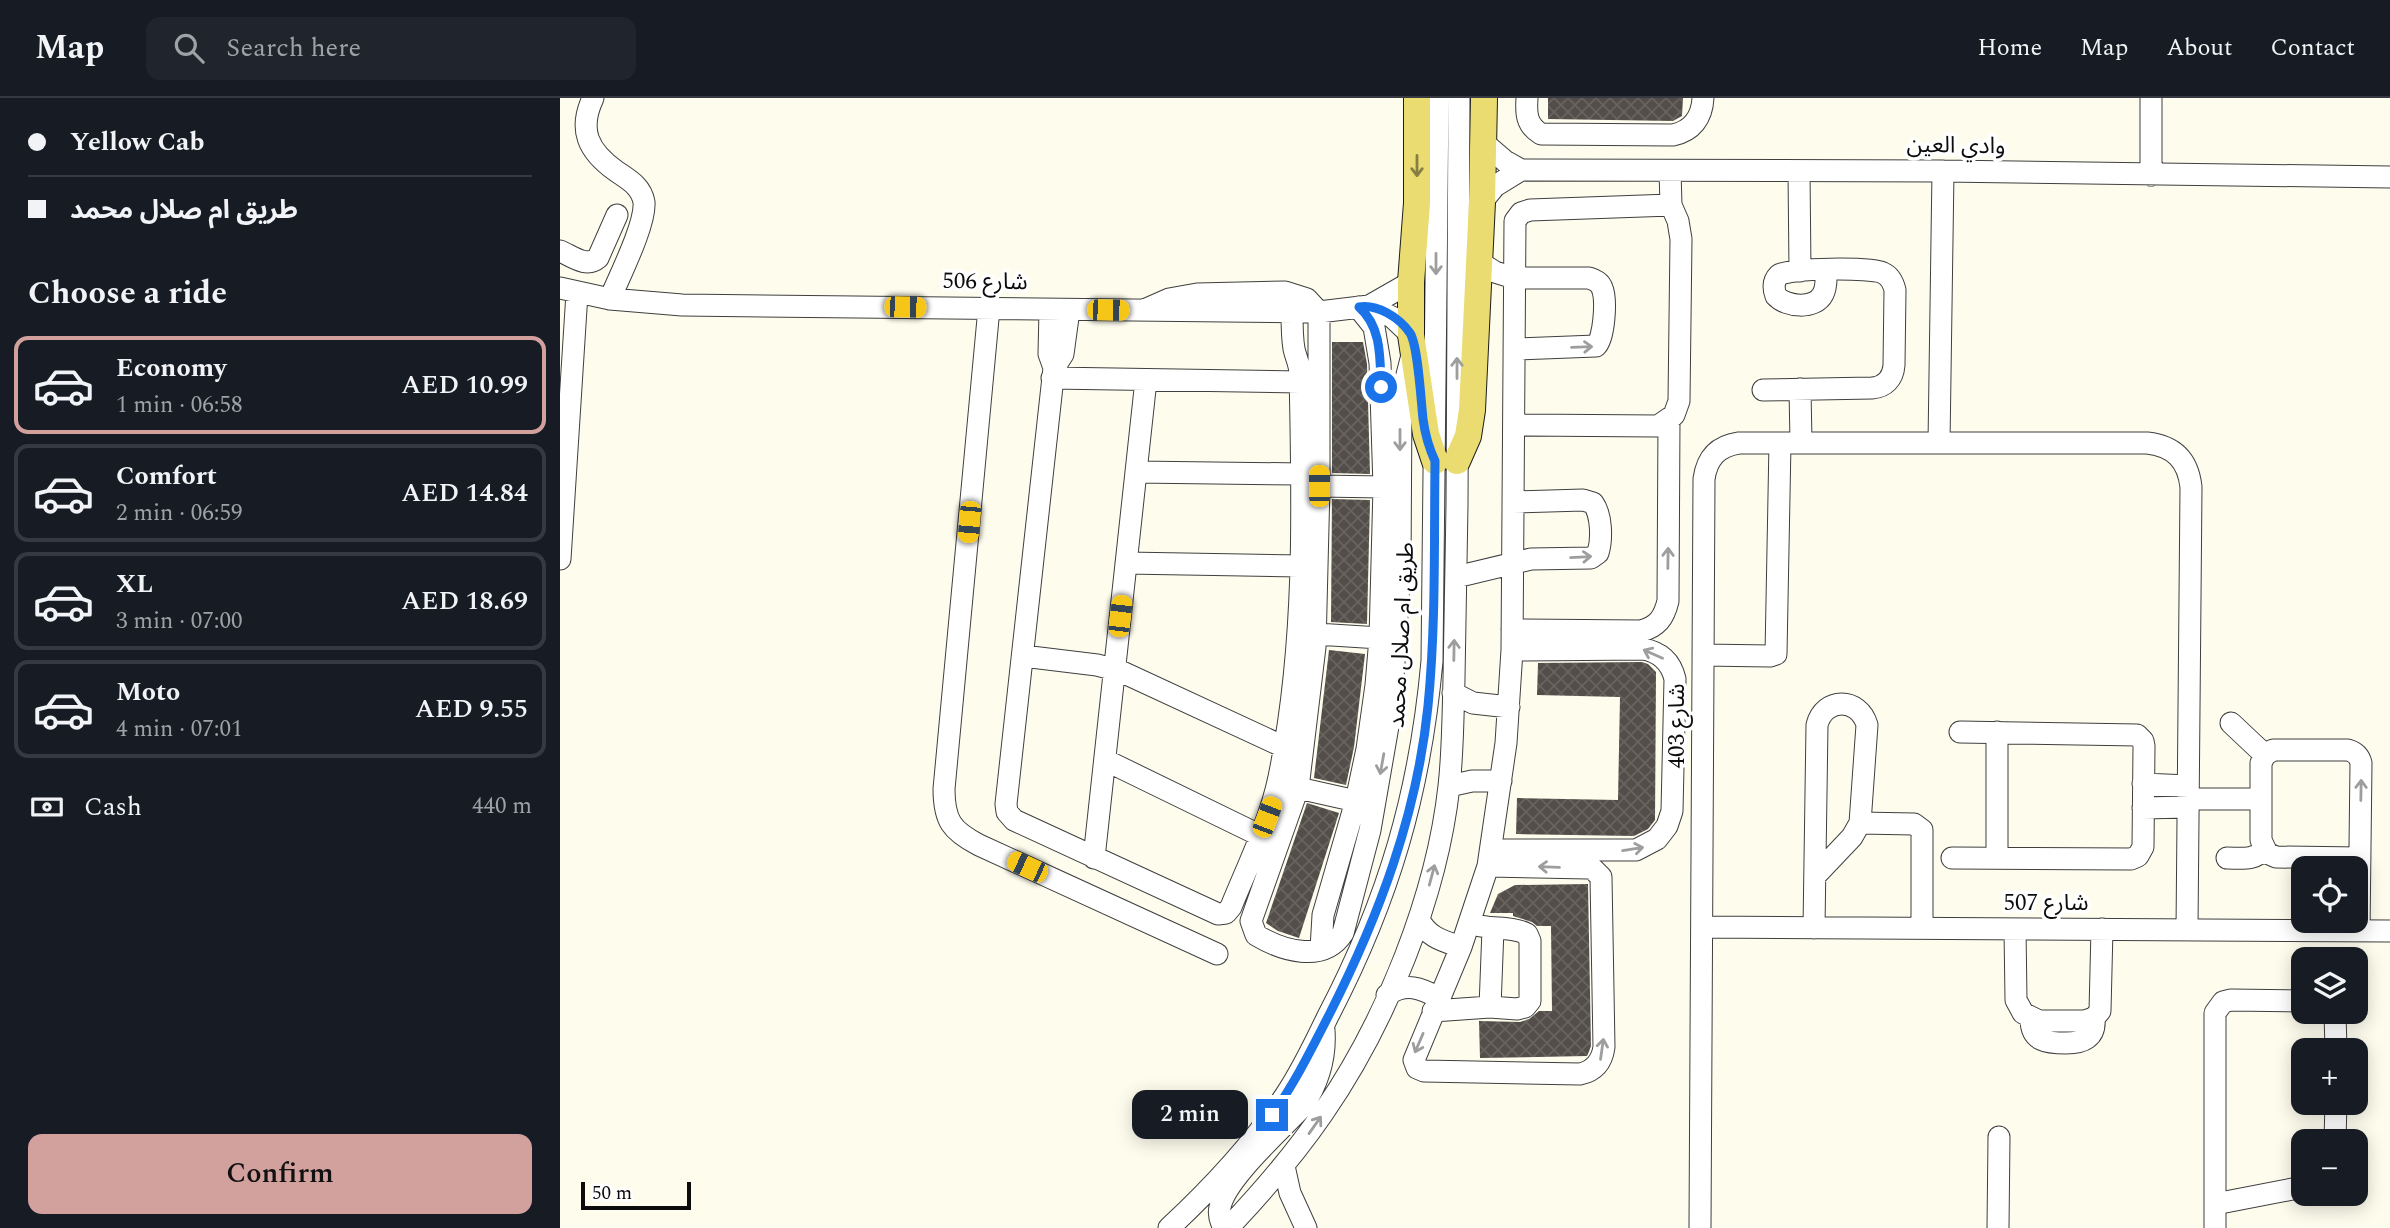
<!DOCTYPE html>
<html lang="en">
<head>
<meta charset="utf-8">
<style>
	:root { --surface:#171b24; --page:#20242c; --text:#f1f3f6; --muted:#9ea1a6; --line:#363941; --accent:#d2a19e }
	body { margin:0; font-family:Spectral,"Noto Sans Arabic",serif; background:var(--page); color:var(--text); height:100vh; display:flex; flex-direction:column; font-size:26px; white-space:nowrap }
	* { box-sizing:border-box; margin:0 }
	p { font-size:23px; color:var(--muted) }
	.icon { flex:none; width:38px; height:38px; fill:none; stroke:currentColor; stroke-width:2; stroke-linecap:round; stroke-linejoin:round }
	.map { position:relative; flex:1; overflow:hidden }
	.sheet { display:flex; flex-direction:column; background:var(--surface); width:560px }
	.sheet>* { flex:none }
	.banner { display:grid; align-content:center; height:154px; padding:0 28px; background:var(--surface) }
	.buttons { position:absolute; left:1731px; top:758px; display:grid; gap:14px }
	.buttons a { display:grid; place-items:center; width:77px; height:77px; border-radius:14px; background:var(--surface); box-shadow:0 4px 18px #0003; font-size:35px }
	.scale { position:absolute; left:21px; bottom:18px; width:110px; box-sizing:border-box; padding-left:7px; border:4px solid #0c0c0c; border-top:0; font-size:19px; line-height:24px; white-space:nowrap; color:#0c0c0c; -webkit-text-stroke:5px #fff; paint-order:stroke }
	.end { position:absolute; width:32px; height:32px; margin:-16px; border:9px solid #1a73e8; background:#fff; box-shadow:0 0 0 4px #fff }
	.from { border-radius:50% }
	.bubble { position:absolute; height:49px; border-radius:14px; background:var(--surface); box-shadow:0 4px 18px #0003; font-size:23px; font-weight:600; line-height:49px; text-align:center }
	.car { position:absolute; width:21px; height:42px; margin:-21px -10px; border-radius:9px; box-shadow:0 0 5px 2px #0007; background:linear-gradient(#f5c518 24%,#345 0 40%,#f5c518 0 76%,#345 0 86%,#f5c518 0) }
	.banner b { display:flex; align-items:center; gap:24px; height:66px; font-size:26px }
	.banner b+b { border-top:2px solid var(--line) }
	.banner i { width:18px; height:18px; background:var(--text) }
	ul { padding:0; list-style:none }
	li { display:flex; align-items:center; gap:21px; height:98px; margin:0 14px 10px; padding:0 14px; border:4px solid var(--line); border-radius:14px }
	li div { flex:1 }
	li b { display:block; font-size:26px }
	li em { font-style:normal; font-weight:600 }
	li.active { border-color:var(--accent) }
	li>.icon { width:63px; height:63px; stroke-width:1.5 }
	h2 { padding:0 28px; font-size:32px; line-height:84px }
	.pay { display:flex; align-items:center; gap:18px; height:77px; padding:0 28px; font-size:26px }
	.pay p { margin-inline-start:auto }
	.action { display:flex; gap:14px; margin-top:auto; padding:14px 28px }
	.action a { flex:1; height:80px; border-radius:14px; background:var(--accent); color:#111; font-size:28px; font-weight:600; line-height:80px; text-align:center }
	header { display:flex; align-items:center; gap:42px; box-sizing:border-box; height:98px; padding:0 35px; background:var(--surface); border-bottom:2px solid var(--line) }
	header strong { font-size:33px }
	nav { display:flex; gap:38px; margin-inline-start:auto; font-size:24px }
	.search { width:490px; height:63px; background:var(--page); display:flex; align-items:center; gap:18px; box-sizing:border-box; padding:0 24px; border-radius:14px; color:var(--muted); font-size:26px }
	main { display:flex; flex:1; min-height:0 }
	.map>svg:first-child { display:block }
	.building { fill:url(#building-cross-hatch) }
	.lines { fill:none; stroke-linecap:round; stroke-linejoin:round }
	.minor-casing { stroke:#3f3f3f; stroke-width:23 }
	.major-casing { stroke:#1d1d1d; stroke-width:28 }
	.minor { stroke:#fff; stroke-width:21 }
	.major { stroke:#eadc70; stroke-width:26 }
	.oneway { stroke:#867e43 }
	.oneway2 { stroke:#9e9e9e }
	.route { stroke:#1a73e8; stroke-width:9 }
	.labels { text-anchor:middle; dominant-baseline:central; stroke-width:7; stroke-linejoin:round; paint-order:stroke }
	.street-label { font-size:23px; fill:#0c0c0c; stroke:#fff }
</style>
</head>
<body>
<header>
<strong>Map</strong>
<div class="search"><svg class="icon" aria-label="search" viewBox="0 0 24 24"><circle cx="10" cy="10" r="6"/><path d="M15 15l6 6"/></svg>Search here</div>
<nav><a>Home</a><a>Map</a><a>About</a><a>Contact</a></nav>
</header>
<main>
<section class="sheet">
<div class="banner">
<b><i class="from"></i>Yellow Cab</b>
<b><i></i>طريق ام صلال محمد</b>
</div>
<h2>Choose a ride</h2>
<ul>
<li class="active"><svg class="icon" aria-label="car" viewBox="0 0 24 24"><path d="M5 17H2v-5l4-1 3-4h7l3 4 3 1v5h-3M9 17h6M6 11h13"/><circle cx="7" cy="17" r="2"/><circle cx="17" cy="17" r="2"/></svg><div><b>Economy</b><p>1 min · 06:58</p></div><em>AED 10.99</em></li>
<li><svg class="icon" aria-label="car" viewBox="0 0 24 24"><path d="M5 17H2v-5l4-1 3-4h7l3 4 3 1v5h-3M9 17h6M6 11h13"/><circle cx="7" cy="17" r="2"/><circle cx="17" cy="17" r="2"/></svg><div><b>Comfort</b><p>2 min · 06:59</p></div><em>AED 14.84</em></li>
<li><svg class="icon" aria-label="car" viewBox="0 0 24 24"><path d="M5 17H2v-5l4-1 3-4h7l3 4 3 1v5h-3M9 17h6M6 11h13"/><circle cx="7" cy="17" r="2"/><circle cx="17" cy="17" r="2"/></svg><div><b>XL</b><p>3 min · 07:00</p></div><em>AED 18.69</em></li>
<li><svg class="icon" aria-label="car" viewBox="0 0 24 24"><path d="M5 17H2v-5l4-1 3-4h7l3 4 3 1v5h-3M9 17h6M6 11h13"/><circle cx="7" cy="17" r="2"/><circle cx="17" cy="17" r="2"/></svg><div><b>Moto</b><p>4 min · 07:01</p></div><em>AED 9.55</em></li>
</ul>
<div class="pay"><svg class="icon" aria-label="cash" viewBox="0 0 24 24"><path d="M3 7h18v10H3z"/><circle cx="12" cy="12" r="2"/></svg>Cash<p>440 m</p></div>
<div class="action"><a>Confirm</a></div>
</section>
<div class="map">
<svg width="1830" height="1130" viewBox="0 0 1830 1130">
	<defs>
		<pattern id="building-cross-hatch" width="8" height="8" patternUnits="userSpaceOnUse" patternTransform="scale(1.75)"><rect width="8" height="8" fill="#534e49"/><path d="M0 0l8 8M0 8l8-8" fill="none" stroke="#67635f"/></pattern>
	</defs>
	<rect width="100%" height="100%" fill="#fdfced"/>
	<path class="building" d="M988,0H1123L1122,18L1113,23L988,21Z
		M772,244H803L807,266L810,376L772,375Z
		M772,401L810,402L807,526L771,524Z
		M769,552L805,556L794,649L786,687L754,680Z
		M1082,564L1088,566L1096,574L1095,722L1088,731L1074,738L956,736L957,700L1058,702L1060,599L977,597L978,565Z
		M747,705L779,715L739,840L718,833L706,825Z
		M1028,786L1031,948L1028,956L1027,958L920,960L919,923L960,924L969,921L979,913H992L991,828H977L972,824L953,818V815H930L938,796L955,787Z"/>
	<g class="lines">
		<g class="minor-casing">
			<path id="minor" d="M33,0C18,32 28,53 56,73C69,82 81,88 84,104C86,126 59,179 50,201
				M967,0C966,15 966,27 981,36L1113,37C1132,33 1142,20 1143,0
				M924,45L945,63L961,72
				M1239,73L1240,173
				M1591,77V0
				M922,104L935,88L961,72L1383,73L1830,79
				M0,153C12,158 26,170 38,160L57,117
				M919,164L935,174L954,180H1029C1035,182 1040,184 1042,190C1047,202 1044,241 1036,248L954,251
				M0,190L50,201L122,207L759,214L809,208L851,184
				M809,208L832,219L851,237
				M429,210L384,691C384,723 392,733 419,747L657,856
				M490,212L489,256L494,270L446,706L447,714L454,722L658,816L666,815L671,809C688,767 710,723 719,679C746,548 743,410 740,276C740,267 736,260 734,251C732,239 732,226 732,214
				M584,212L609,201L637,196L725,194L747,201L759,214V388L755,549L738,690L691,823L696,837C721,852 763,866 783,835L810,732L831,611L840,471L841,300L853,253
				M494,270L503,256L509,212
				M492,280L740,284
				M1240,291L1241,345
				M1203,292L1312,290C1325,289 1333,281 1334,267L1335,192C1333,184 1330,178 1323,175C1312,169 1227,170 1219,177C1213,183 1213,190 1216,198C1226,209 1255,212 1263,196C1267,189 1266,180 1266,173
				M954,327L1098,328L1114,317L1119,303L1121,141L1118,123L1111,107L1110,73
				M1379,345L1383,73
				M576,374L741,376
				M759,388L824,389
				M0,461L17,195
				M566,465L739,468
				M896,479L971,461L1031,460L1038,455C1042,442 1042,417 1033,405L1023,402L953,404
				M952,532L1081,533C1097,529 1104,520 1108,503L1109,322
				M756,536L820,540
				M1143,557L1210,558L1216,556L1220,345
				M463,558L537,567L560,573L724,649
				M893,595L913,605L949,609
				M1671,625L1705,657
				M1437,634V759
				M545,662L699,737
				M1583,686L1628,688
				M889,688L912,683H941
				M738,690L796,703
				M1628,701H1701
				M1583,710L1628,709
				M1300,725L1354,726L1362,732V830
				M931,752H1076L1097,741L1107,728L1112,713L1115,581C1111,564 1100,554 1083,551L952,552
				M534,760L586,282
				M1392,760L1571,761L1578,758L1583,749L1584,648L1583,643L1577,637L1400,634
				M1667,760C1681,760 1695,763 1704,751
				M928,768L1028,770L1033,771L1041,779L1044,949C1042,964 1034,973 1020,976L864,973L857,970L854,962L901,849L928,768L946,645L952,552L955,123L961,115L970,112L1111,107
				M859,821C867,839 883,843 901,849
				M1142,829L1830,833
				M1254,830L1257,627C1264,599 1299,599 1307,627L1300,725L1292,739L1255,778
				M1455,831L1456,902L1463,915L1479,923H1524L1534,920L1540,913L1542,831
				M1799,833L1801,665C1799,657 1795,654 1788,652H1713L1705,657L1701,665V742L1707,755L1716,759L1800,760
				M761,851L763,817L796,703L807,651L816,587L820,540L824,389L820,265L814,229L798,209
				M827,897C846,884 861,890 879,900
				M930,909L933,831
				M873,913L930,909L957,911L965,909L970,903V843L967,836C950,827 928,833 910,825
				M1775,914L1776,952
				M1471,921C1471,944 1488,945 1506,945C1523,945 1536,940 1534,920
				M1775,1043L1776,1004
				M724,1068L730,1095L746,1130
				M1655,1106L1743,1089
				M609,1130C652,1090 693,1046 725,998C742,973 755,945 768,918C829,801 860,695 872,563L878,0
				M664,1130C660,1123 658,1117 660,1109C666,1080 722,1031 743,1008C758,985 766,960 764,932
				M668,1130C702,1094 735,1056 763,1015C826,924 877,798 889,688C893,653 893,616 894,581C895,523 896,465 897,407C898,271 898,136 899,0
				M1140,1130L1144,381C1147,360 1158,348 1179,345H1587C1614,348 1628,362 1631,389L1627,832
				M1438,1130L1439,1039
				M1655,1130V915L1663,904L1671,902L1743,903"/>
		</g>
		<g class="major-casing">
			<path id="major" d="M857,0V105L851,184V237L866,336L875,363
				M897,363L908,338L912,312L922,104L924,0"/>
		</g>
		<use href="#minor" class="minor"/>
		<use href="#major" class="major"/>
	</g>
	<defs><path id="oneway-shaft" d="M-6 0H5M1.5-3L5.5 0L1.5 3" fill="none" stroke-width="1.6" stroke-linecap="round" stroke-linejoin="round" transform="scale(1.75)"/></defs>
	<use class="oneway" href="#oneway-shaft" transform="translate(857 68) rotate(90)"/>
	<g class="oneway2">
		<use href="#oneway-shaft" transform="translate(876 166) rotate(90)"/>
		<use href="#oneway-shaft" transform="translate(1022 249) rotate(-2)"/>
		<use href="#oneway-shaft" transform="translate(897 270) rotate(-90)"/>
		<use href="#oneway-shaft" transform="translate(840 342) rotate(90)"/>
		<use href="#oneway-shaft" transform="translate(1021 459) rotate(-3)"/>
		<use href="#oneway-shaft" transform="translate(1108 460) rotate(-89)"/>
		<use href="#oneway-shaft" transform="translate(894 552) rotate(-89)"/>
		<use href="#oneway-shaft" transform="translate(1093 556) rotate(-156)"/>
		<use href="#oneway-shaft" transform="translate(822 666) rotate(100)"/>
		<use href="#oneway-shaft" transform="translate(1801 692) rotate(-89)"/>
		<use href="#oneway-shaft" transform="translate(1073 751) rotate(-9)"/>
		<use href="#oneway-shaft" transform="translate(989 769) rotate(-178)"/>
		<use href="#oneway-shaft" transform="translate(872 777) rotate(-75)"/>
		<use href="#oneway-shaft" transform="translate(859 945) rotate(113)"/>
		<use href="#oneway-shaft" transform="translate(1042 951) rotate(-82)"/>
		<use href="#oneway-shaft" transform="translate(755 1027) rotate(-55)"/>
	</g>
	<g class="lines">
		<path class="route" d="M712,1017C735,985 752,950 770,915C819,818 857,717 868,608C876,527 874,445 875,363C869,350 865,336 863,321C861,303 858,247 850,235C839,219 817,206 799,209C822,229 820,261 821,289"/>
	</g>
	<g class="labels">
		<g class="street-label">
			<text transform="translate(1396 48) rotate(1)">وادي العين</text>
			<text transform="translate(425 184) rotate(1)">شارع 506</text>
			<text transform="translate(842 537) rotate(-87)">طريق ام صلال محمد</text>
			<text transform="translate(1117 628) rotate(-90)">شارع 403</text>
			<text x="1486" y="805">شارع 507</text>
		</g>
	</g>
</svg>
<div class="buttons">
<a><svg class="icon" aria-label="locate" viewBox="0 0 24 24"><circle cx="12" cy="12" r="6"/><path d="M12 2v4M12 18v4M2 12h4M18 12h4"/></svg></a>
<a><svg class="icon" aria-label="layers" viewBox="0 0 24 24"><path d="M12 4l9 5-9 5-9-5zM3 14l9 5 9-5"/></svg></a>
<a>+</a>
<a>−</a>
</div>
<div class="scale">50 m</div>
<i class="end from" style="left:821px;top:289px"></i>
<i class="end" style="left:712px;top:1017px"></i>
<div class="bubble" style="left:572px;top:992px;width:116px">2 min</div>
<i class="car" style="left:345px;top:209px;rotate:91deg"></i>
<i class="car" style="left:548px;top:212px;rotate:91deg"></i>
<i class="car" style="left:759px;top:388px;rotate:0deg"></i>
<i class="car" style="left:409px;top:424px;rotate:185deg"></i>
<i class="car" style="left:560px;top:518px;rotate:7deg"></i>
<i class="car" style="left:707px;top:719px;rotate:21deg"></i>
<i class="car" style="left:467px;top:769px;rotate:295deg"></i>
</div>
</main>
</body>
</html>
